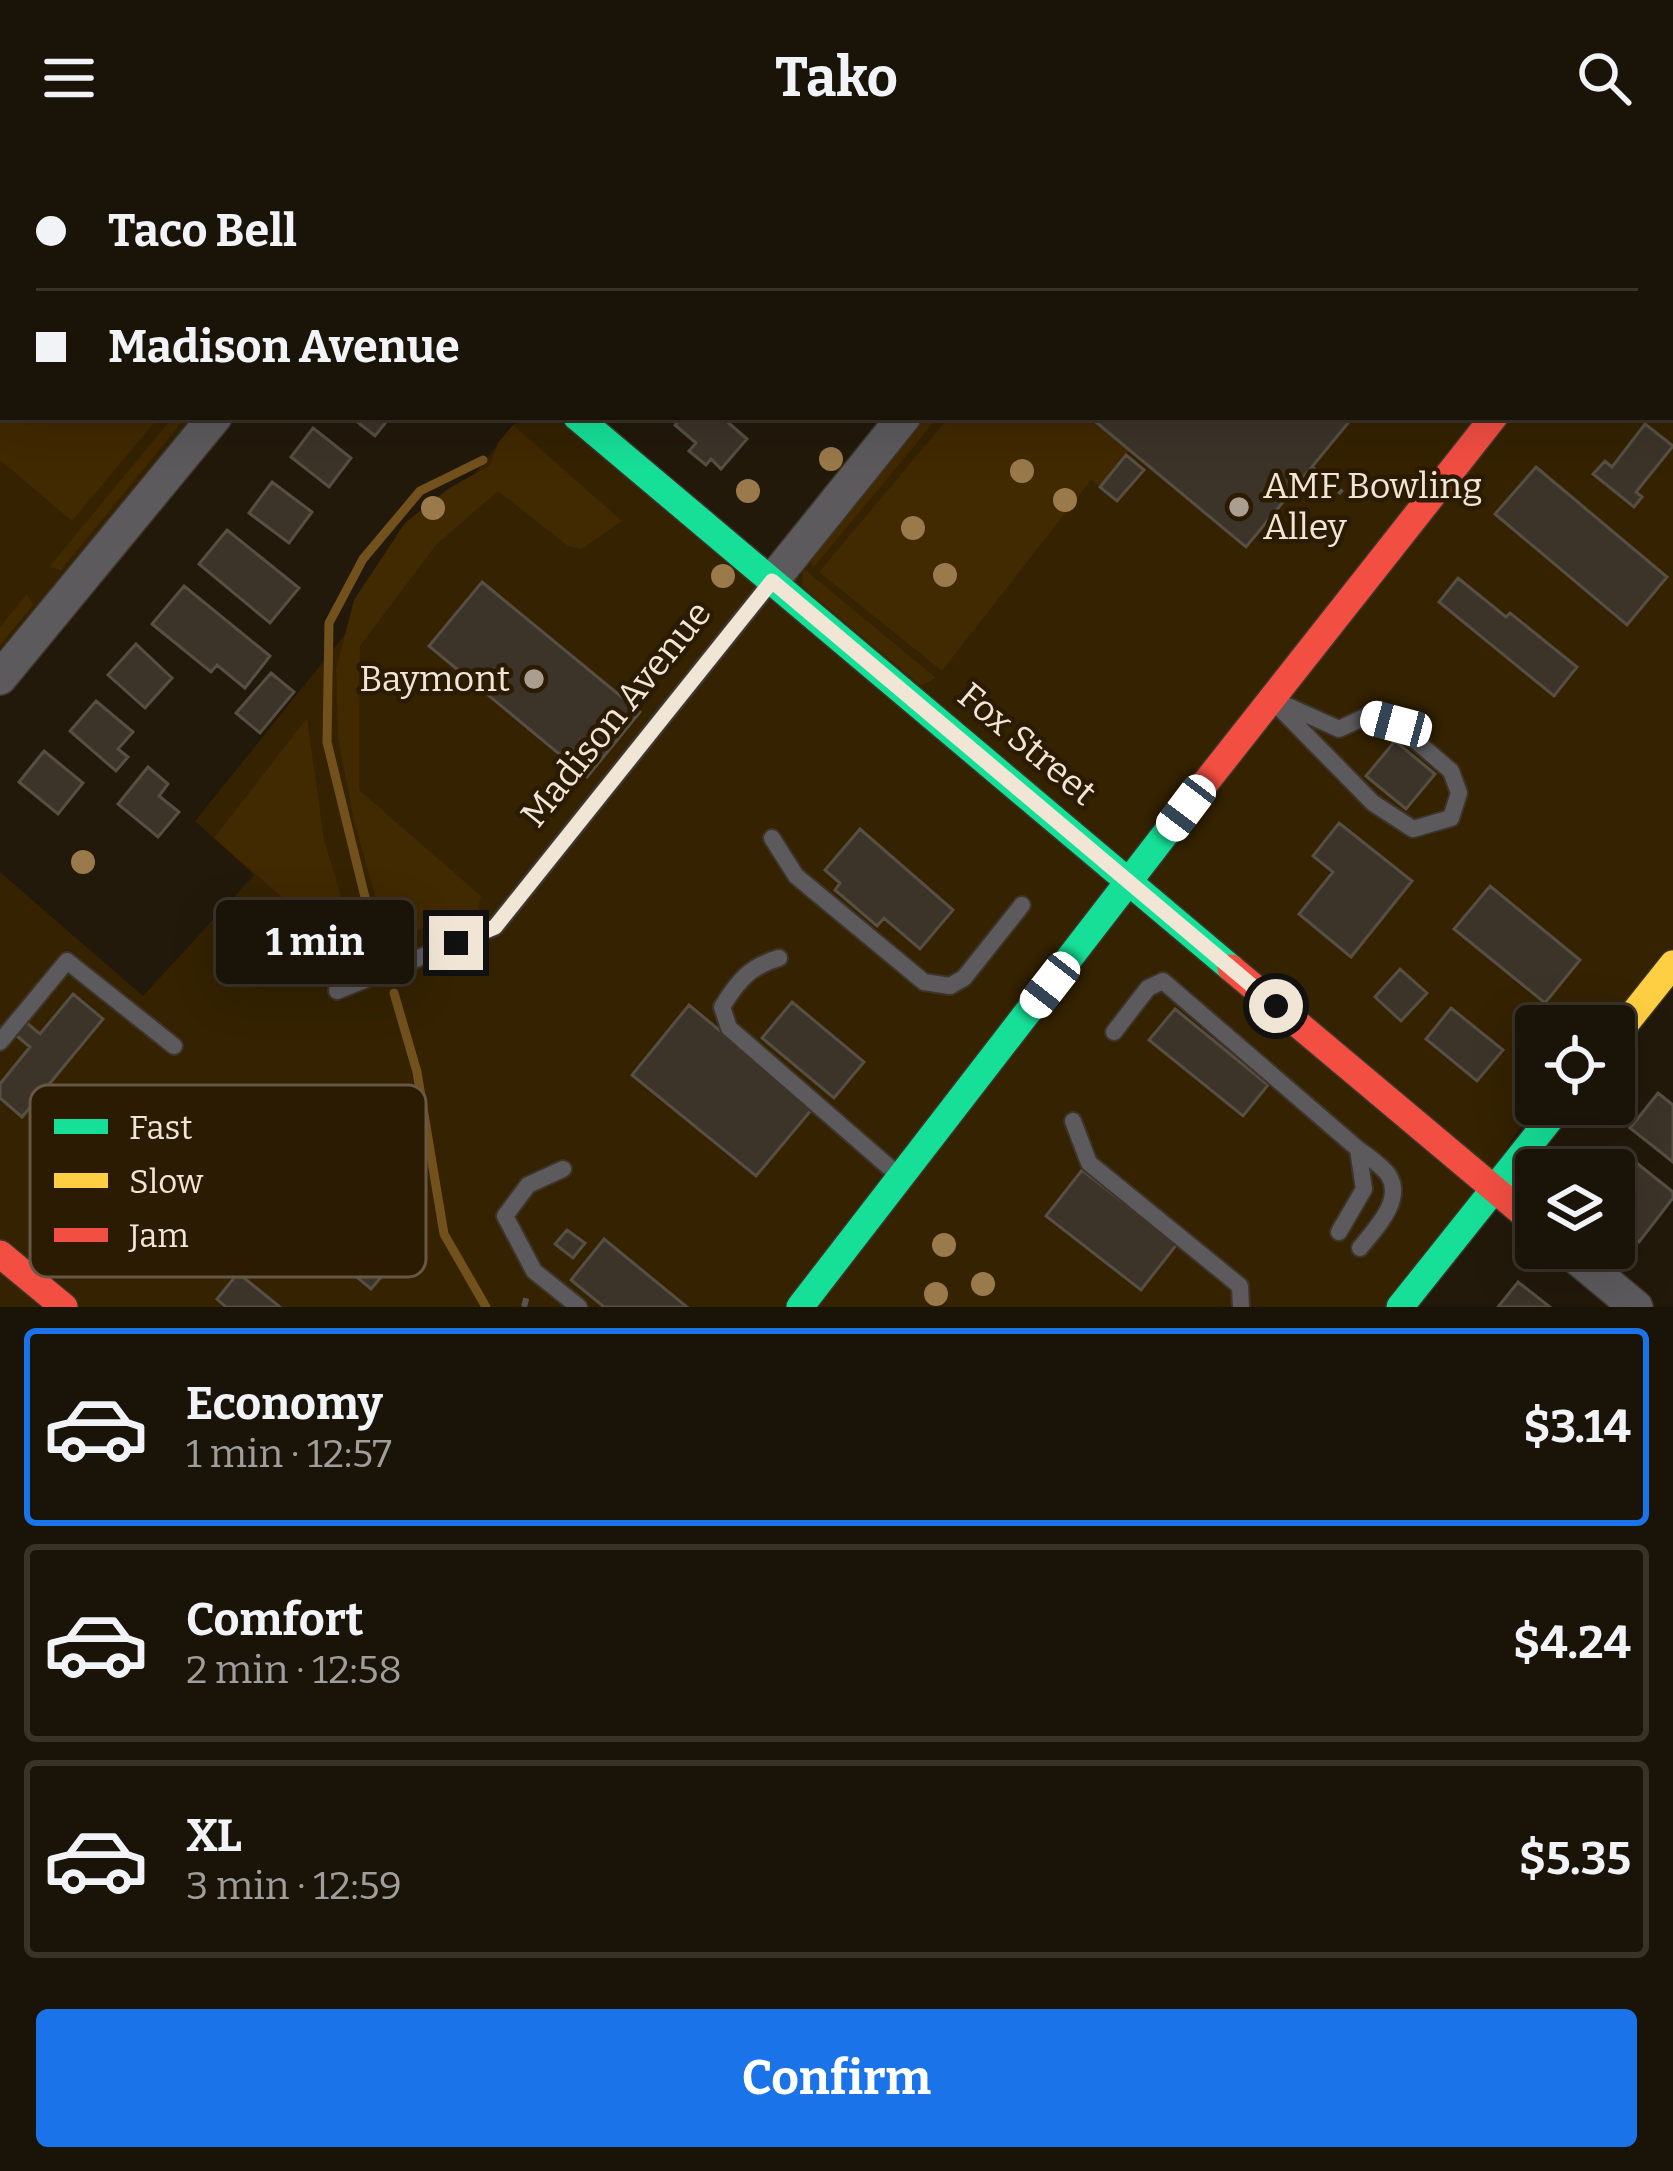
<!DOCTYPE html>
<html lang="en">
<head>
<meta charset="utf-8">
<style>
	:root { --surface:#1a1308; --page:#231c12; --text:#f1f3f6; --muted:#9f9e9c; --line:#383229; --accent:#1a73e8 }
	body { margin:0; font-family:Bitter,serif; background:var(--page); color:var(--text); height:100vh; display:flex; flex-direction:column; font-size:45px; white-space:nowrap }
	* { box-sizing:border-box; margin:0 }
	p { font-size:39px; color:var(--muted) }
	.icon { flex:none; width:66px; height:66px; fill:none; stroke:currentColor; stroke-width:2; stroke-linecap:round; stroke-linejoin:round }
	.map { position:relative; height:1151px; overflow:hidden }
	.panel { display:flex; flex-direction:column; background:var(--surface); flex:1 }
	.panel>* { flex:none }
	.guide { position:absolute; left:0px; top:0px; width:1674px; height:264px; box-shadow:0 12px 48px #0002,0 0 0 3px var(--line); display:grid; align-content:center; height:264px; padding:0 36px; background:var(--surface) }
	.buttons { position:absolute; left:1515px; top:849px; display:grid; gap:24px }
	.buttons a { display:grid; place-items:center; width:120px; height:120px; border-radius:12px; background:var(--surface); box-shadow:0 12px 48px #0002,0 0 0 3px var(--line); font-size:60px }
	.end { position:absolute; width:54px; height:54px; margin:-27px; border:15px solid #f1e5d6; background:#111; box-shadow:0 0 0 6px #111 }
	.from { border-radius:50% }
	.bubble { position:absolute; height:84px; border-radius:12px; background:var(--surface); box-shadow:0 12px 48px #0002,0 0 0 3px var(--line); font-size:39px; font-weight:700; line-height:84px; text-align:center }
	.car { position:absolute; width:36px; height:72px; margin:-36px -18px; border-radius:15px; box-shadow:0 0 9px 3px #0007; background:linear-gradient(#fff 24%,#345 0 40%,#fff 0 76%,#345 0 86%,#fff 0) }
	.guide b { display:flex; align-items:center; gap:42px; height:114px; font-size:45px }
	.guide b+b { border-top:3px solid var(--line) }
	.guide i { width:30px; height:30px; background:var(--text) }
	ul { padding:21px 0 0; list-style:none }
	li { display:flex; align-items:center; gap:36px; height:198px; margin:0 24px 18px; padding:0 12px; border:6px solid var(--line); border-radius:12px }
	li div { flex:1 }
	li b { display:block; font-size:45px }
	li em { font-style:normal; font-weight:700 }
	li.selected { border-color:var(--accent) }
	li>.icon { width:108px; height:108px; stroke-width:1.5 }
	.primary-button { display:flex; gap:24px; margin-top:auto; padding:24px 36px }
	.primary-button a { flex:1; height:138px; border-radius:12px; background:var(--accent); color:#fff; font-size:48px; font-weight:700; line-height:138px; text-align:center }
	header { display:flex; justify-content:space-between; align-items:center; height:156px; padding:0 36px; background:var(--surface); font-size:54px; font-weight:700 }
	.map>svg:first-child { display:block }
	.built { fill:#342201 }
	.green { fill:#412901 }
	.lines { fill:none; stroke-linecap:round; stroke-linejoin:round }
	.stream { stroke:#72511c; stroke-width:9 }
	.building { fill:#3c3429; stroke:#574f44; stroke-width:3 }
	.lane-casing { stroke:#3d3529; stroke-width:20 }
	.street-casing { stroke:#3d3529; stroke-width:36 }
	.fast-casing { stroke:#3d3529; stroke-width:30 }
	.slow-casing { stroke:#3d3529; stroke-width:30 }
	.jam-casing { stroke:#3d3529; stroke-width:30 }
	.path { stroke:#575450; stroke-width:6; stroke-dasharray:9 9; stroke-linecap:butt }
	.lane { stroke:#5c5a5d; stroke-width:16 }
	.street { stroke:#5c5a5d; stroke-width:33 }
	.fast { stroke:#16e098; stroke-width:27 }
	.slow { stroke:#ffcf43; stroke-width:27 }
	.jam { stroke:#f24e42; stroke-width:27 }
	.tree { fill:#9a794a }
	.route { stroke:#f1e5d6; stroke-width:15 }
	.poi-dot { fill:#a99e8f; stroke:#2b1b02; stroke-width:4.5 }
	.labels { text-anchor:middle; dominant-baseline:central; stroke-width:9; stroke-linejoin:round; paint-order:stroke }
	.poi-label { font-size:36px; fill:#f1e5d6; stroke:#2b1b02; text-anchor:start }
	.street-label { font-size:36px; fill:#f1e5d6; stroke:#2b1b02 }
	.key { fill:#2b1b02; stroke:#665842; stroke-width:3 }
	.key-label { font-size:33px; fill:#f1e5d6 }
</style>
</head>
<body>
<header><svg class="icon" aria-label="menu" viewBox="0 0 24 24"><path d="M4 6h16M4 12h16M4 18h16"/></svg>Tako<svg class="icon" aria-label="search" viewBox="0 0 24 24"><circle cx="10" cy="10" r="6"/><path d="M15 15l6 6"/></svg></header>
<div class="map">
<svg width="1673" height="1151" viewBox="0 0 1673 1151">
	<rect width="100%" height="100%" fill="#22190b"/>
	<path class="built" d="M0,0H429L3,3V261H215L0,521Z
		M655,0H1673V808L1614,870H1536V948L1400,1151H0V716L143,840L254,719L195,665L520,261H577L772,424L901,261H1671V3Z"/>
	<path class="green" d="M0,2L3,261H159L72,365L0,304Z
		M173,261H186L61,414L49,411Z
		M922,261H938L814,411L808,405Z
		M949,261H1102L1097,267L1130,294L1100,331L1091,324L942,515L819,416Z
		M513,269L622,365L582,393L568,390L498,335L436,389L360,490L359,634L481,740L478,754L388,784L354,666L338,582L336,513L354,444L405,367L448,333L489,310L498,287Z
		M803,412L936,522L921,530L802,430Z
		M27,438L33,449L0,489V471Z
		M307,562L324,683L358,798L349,799L214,682Z"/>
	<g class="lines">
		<path class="stream" d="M220,0L224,3
			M375,782L327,586L329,467L363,403L420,335L483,304
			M394,837L417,916L444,1078L486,1151"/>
	</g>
	<path class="building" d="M107,0H164L168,3H105Z
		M814,0H1006L1003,3Z
		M1379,0H1462L1466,3H1383Z
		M351,261H390L375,280Z
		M682,261H722L747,283L721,313L711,303L706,309L689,295L696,287L675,269Z
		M1102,261H1353L1246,391L1097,267Z
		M1645,268L1673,290L1636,336L1642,341L1634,351L1593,318L1605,305L1612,311Z
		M313,272L351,302L329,331L291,301Z
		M1126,299L1144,314L1117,345L1100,331Z
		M1536,311L1667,421L1627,469L1495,358Z
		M272,326L312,356L289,387L249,357Z
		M227,374L299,432L270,467L199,408Z
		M1458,422L1506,461L1510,457L1577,511L1554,540L1439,446Z
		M482,426L640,556L587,621L429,490Z
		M184,430L270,500L245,532L217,509L211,516L152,468Z
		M136,488L172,522L145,552L108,519Z
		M271,517L294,536L260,577L236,557Z
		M96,545L133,576L118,593L128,601L116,615L70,575Z
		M1395,585L1435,618L1406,653L1366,620Z
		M44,595L83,627L58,658L19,626Z
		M148,611L168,628L159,640L179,656L158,681L118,648Z
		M1339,667L1412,725L1351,801L1299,758L1333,716L1313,700Z
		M860,673L953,754L920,793L884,762L877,770L835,734L840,727L825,714Z
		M1490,730L1580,804L1545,847L1454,773Z
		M1400,813L1427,837L1401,865L1375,841Z
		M73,838L103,863L22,961L0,942V928L30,891L11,875L21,862L40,878Z
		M792,846L864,906L834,942L762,882Z
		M689,849L813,952L756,1020L632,919Z
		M1451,852L1503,894L1477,925L1426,883Z
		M1175,853L1268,929L1243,960L1149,884Z
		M1658,937L1673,949V1006L1630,972Z
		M312,992L416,1080L371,1133L267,1046Z
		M1624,997L1673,1036V1042L1639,1086L1615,1067L1626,1053L1614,1043V1014H1610Z
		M1082,1014L1177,1088L1141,1134L1046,1060Z
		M567,1074L585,1087L573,1102L555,1088Z
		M604,1083L687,1151H604L571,1124Z
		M238,1117L280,1151H226L217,1143Z
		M1518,1126L1550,1151H1498Z"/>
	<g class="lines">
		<g class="lane-casing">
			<path id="lane" d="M319,0L322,3
				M1233,0L1234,3
				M1291,0L1295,3
				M1270,542L1339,573L1367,560L1395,567L1451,615L1459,637L1451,662L1413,673L1373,647Z
				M772,682L796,720L924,826L950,830L964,822L1022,749
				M779,802C750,810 737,826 722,851L729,872L897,1018
				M337,835L495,771L772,425
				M1114,876L1148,832L1163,825L1358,993L1364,1033L1339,1076
				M0,886L67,805L174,890
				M1073,965L1089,1007L1240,1130L1241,1151
				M1358,993C1367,1000 1383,1010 1389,1020C1404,1045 1374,1074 1360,1092
				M563,1013L528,1029L505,1060L534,1115L579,1151"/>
		</g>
		<g class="street-casing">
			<path id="street" d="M427,3L429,0
				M1104,3L1107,0
				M1671,104L1673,106
				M772,425L904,261
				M0,522L215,261
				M1565,1092L1636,1151"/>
		</g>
		<g class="fast-casing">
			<path id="fast" d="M1546,0L1550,3
				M577,261L1231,812
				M800,1151L1173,668
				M1400,1151L1562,948"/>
		</g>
		<g class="slow-casing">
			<path id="slow" d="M1671,33L1673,31
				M1614,882L1673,808"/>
		</g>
		<g class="jam-casing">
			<path id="jam" d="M1173,668L1494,261
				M1231,812L1536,1068
				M0,1098L64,1151"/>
		</g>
		<path class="path" d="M1311,312L1342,337
			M524,1151L528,1136"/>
		<use href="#lane" class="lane"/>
		<use href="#street" class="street"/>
		<use href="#fast" class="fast"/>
		<use href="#slow" class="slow"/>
		<use href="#jam" class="jam"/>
	</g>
	<g class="tree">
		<circle cx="831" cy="303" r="12"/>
		<circle cx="1022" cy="315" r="12"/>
		<circle cx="748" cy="335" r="12"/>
		<circle cx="1065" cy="344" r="12"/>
		<circle cx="433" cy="352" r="12"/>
		<circle cx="913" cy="372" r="12"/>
		<circle cx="945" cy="419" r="12"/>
		<circle cx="723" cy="420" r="12"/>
		<circle cx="83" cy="706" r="12"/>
		<circle cx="944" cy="1089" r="12"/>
		<circle cx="983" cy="1128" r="12"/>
		<circle cx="936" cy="1138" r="12"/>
	</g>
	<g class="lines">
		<path class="route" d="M456,787L495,771L772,425L1276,850"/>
	</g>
	<g class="poi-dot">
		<circle cx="1239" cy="351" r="12"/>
		<circle cx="534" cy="523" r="12"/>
	</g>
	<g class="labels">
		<g class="poi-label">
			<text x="1263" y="330">AMF Bowling<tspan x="1263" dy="41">Alley</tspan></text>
			<text x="510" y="523" text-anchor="end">Baymont</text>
		</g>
		<g class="street-label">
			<text transform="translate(616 558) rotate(-51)">Madison Avenue</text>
			<text transform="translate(1027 588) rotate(40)">Fox Street</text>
		</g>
	</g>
	<rect x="30" y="929" width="396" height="192" rx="18" class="key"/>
	<rect x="54" y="963" width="54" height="15" fill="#16e098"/>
	<rect x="54" y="1017" width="54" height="15" fill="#ffcf43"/>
	<rect x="54" y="1072" width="54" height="14" fill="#f24e42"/>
	<g class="key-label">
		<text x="129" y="983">Fast</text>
		<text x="129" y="1037">Slow</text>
		<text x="129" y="1091">Jam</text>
	</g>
</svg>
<div class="buttons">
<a><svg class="icon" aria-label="locate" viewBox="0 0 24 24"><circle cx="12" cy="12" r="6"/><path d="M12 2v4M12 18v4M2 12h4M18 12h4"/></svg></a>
<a><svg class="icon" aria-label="layers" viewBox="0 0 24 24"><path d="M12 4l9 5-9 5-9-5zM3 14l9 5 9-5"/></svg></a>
</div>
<i class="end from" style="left:1276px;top:850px"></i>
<i class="end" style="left:456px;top:787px"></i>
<div class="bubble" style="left:216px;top:744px;width:198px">1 min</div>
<i class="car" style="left:1396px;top:568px;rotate:285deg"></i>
<i class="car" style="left:1186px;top:652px;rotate:217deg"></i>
<i class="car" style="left:1050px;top:829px;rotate:218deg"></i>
<div class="guide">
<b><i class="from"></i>Taco Bell</b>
<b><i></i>Madison Avenue</b>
</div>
</div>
<section class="panel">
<ul>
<li class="selected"><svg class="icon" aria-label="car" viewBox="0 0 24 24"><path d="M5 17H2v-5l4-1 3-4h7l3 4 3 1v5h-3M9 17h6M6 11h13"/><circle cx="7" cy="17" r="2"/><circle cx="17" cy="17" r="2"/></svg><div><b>Economy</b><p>1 min · 12:57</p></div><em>$3.14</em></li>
<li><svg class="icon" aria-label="car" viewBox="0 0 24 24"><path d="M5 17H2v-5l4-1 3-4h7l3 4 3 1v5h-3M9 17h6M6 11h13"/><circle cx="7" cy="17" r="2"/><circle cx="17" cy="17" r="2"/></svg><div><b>Comfort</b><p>2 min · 12:58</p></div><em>$4.24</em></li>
<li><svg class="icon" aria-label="car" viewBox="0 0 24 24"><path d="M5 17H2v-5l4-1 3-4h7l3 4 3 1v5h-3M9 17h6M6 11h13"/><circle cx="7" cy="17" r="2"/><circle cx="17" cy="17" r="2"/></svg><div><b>XL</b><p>3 min · 12:59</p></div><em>$5.35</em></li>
</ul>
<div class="primary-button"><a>Confirm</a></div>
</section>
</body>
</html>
